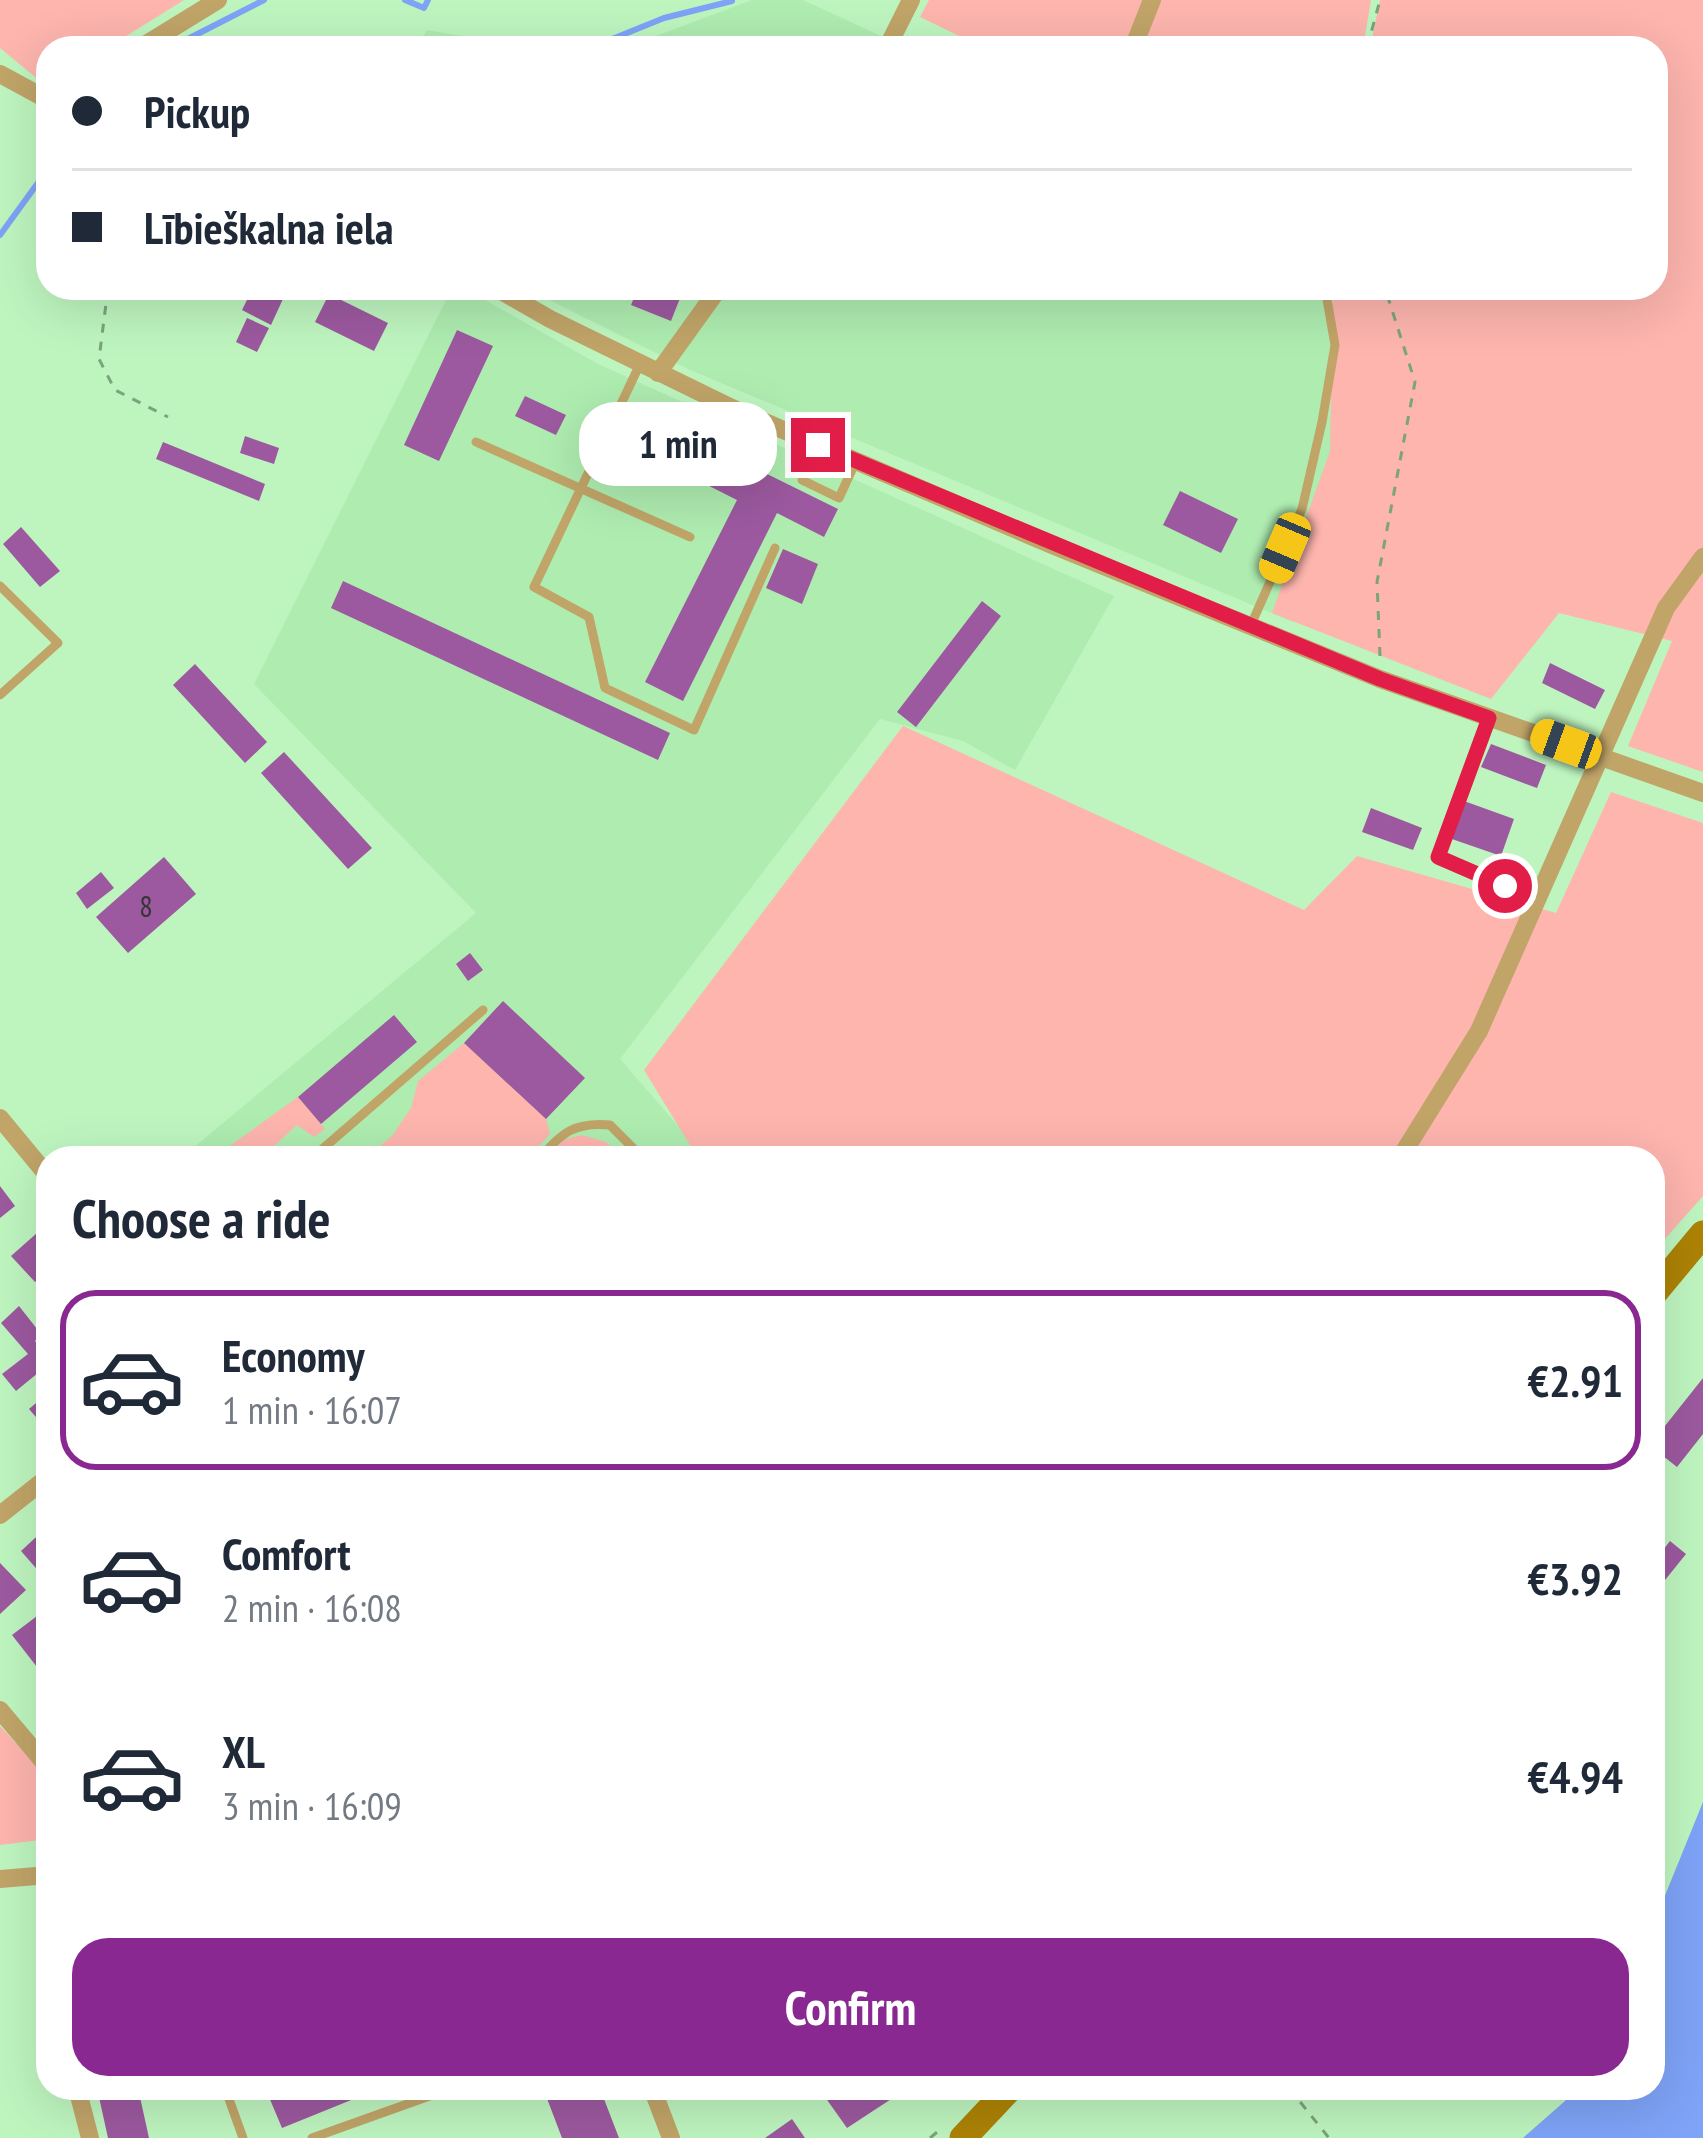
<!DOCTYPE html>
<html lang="en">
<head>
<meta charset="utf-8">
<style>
	:root { --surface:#fff; --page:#f2f2f3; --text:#1f2937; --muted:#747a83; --line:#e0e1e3; --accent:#8a2891 }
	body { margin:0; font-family:"PT Sans Narrow",sans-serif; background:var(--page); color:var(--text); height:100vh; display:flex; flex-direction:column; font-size:45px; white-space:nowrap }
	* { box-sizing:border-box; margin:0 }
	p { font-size:39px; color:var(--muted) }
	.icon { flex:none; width:66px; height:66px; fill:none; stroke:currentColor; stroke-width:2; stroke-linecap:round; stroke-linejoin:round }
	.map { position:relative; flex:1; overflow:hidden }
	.side { position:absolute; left:36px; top:1146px; width:1629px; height:954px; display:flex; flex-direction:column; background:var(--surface); border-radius:36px; box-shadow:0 12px 48px #0002 }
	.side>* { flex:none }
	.guide { position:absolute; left:36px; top:36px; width:1632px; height:264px; border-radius:36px; box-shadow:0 12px 48px #0002; display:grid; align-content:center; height:264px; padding:0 36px; background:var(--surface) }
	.end { position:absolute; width:54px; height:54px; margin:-27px; border:15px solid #e11d48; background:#fff; box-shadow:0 0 0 6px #fff }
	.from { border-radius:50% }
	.bubble { position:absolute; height:84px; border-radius:36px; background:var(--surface); box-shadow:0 12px 48px #0002; font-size:39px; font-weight:700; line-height:84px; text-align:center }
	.car { position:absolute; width:36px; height:72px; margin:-36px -18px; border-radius:15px; box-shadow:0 0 9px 3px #0007; background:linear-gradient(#f5c518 24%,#345 0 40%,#f5c518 0 76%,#345 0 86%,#f5c518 0) }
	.guide b { display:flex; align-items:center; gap:42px; height:114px; font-size:45px }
	.guide b+b { border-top:3px solid var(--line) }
	.guide i { width:30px; height:30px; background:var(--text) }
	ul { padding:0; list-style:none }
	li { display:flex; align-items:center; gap:36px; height:180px; margin:0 24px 18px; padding:0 12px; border:6px solid transparent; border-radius:36px }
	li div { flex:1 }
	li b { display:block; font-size:45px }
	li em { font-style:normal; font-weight:700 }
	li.active { border-color:var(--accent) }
	li>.icon { width:108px; height:108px; stroke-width:1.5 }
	h2 { padding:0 36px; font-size:54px; line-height:144px }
	.primary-button { display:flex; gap:24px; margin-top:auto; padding:24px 36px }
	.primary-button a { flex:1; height:138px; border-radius:36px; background:var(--accent); color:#fff; font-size:48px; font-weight:700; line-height:138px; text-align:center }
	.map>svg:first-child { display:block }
	.built { fill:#aeecb0 }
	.green { fill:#fdb5ae }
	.water { fill:#7ea3f7 }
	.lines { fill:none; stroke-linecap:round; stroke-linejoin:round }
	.stream { stroke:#7ea3f7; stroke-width:6 }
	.building { fill:#9c599f }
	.path { stroke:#7aa47b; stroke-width:3; stroke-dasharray:9 9; stroke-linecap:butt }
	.service { stroke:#c0a468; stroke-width:9 }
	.minor { stroke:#c0a468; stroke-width:18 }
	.secondary { stroke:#ad8305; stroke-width:27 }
	.route { stroke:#e11d48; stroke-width:15 }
	.labels { text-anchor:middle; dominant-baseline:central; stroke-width:12; stroke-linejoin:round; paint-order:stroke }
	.number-label { font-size:30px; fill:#353437 }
</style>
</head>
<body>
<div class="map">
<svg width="1703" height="2138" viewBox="0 0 1703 2138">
	<rect width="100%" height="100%" fill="#bef5bf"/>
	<path class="built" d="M752,0H803L907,48H624Z
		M427,30L532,48H533H416Z
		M452,288H464L598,364L1114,596L1015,770L963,741L880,719L620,1059L706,1158H181L476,913L254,684Z
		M525,288H1336L1367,371L1293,622L690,370Z"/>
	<path class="green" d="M0,0H184L107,48H48L46,86L0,48Z
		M929,0H1371L1363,48H984L920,17Z
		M1380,0H1703V772L1628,746L1672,641L1559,613L1491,699L1272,613L1330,451L1333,288H1656V48H1370Z
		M903,726L1304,910L1357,856L1556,913L1611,792L1703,823V1196L1664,1240L1653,1245V1158H698L644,1070Z
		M464,1043L546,1119L550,1134L528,1158H366L392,1136L411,1108L418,1081Z
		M298,1097L325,1129L314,1137L297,1125L261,1158H213Z
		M582,1135L606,1142L622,1158H547L563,1140Z
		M0,1726L48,1778V1839L0,1845Z"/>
	<path class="water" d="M1703,1802V2138H1523L1565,2101L1573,2088H1653V1925Z"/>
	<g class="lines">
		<path class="stream" d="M405,0L424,8L428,0
			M170,48L264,0
			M474,48L475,44L489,48
			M590,48L664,18L732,1
			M0,235L48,169"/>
	</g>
	<path class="building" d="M253,288H288L271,325L242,310Z
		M638,288H684L671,321L631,305Z
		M329,294L388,323L374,351L315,322Z
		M247,318L269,328L257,352L236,342Z
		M457,330L493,346L439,461L404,445Z
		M525,396L566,415L556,435L515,416Z
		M646,414L838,509L824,537L777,513L683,701L645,682L737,500L630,446Z
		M245,436L279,448L274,464L240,453Z
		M163,442L265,484L259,501L156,459Z
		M1180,491L1238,519L1221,553L1163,525Z
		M21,527L60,571L40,587L3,544Z
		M783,549L818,564L802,604L766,588Z
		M343,581L670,733L658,760L331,608Z
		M982,601L1001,616L916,727L897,712Z
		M1550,663L1605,690L1595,709L1542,683Z
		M195,664L267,742L245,763L173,685Z
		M1491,744L1546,765L1537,788L1481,767Z
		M284,752L372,848L348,869L261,773Z
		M1464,801L1514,819L1501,856L1449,838Z
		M1371,808L1422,828L1413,850L1362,832Z
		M164,857L196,894L128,953L96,917Z
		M101,872L114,888L87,909L76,893Z
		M470,953L483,970L468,981L456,964Z
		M503,1001L585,1078L546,1119L464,1043Z
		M394,1015L417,1042L321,1124L298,1097Z
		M0,1186L15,1206L0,1218Z
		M37,1233L48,1246V1270L35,1282L11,1256Z
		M19,1306L41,1334L35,1341L48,1357V1373L44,1368L16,1391L2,1374L28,1354L1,1323Z
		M1703,1378V1434L1677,1467L1653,1448V1441Z
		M48,1393V1431L29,1409Z
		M48,1526V1570L42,1575L21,1551Z
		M1670,1541L1686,1554L1653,1595V1563Z
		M0,1563L26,1590L0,1614Z
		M37,1616L48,1630V1659L37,1667L12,1635Z
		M97,2088H138L149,2138H108Z
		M290,2088H369L371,2092L282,2128L269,2097Z
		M543,2088H622L604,2099L619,2138H562Z
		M838,2088H908L847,2128L825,2097Z
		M792,2119L805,2138H765Z"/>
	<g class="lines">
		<path class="path" d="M1367,48L1380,0
			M108,288L99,359L115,390L168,417
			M1380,656L1377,582L1415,382L1385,288
			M1289,2088L1329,2138
			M930,2138L942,2128"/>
		<path class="service" d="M640,364L534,587L589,617L605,688L694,730L775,548
			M476,442L690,537
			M818,445L802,480L839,498L856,461
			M0,586L58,643L0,695
			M1251,625L1302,509L1322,422L1335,345L1325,288
			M1489,718L1438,857L1539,900
			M312,1158L483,1010
			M540,1158C562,1132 575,1122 610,1125L643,1158
			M225,2088L243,2138
			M312,2138L452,2088"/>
		<path class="minor" d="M140,48L218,0
			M887,48L911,0
			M1133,48L1152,0
			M0,74L48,100
			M496,288L550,319L732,408L1052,545L1380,679L1703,793
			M658,373L719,288
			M0,1118L48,1176
			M1400,1158L1479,1031L1666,608L1703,557
			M0,1515L48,1477
			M0,1710L48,1767
			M0,1879L48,1875
			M77,2088L90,2138
			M652,2088L671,2138"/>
		<path class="secondary" d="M1653,1294L1703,1234
			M963,2138L1010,2088"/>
	</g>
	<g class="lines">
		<path class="route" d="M818,445L1380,679L1489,718L1438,857L1505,886"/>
	</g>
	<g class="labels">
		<g class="number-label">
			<text x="146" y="905">8</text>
		</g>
	</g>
</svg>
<i class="end from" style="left:1505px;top:886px"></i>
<i class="end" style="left:818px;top:445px"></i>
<div class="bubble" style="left:579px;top:402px;width:198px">1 min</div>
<i class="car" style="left:1285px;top:548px;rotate:203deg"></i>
<i class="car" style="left:1566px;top:744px;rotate:290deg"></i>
<div class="guide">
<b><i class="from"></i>Pickup</b>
<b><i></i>Lībieškalna iela</b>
</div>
<section class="side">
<h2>Choose a ride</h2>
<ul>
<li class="active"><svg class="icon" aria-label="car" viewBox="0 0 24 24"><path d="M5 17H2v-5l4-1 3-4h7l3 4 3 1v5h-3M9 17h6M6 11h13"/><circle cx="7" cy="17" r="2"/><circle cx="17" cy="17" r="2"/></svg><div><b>Economy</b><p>1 min · 16:07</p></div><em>€2.91</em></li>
<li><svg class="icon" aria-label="car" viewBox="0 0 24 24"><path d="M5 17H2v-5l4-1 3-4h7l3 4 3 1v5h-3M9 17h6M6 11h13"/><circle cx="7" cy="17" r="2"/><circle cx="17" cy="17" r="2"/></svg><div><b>Comfort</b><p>2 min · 16:08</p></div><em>€3.92</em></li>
<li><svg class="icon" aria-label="car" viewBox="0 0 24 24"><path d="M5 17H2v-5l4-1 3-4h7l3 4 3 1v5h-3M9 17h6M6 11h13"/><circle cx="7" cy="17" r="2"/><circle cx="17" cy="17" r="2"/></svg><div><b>XL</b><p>3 min · 16:09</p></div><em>€4.94</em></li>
</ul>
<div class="primary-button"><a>Confirm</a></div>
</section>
</div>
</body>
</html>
